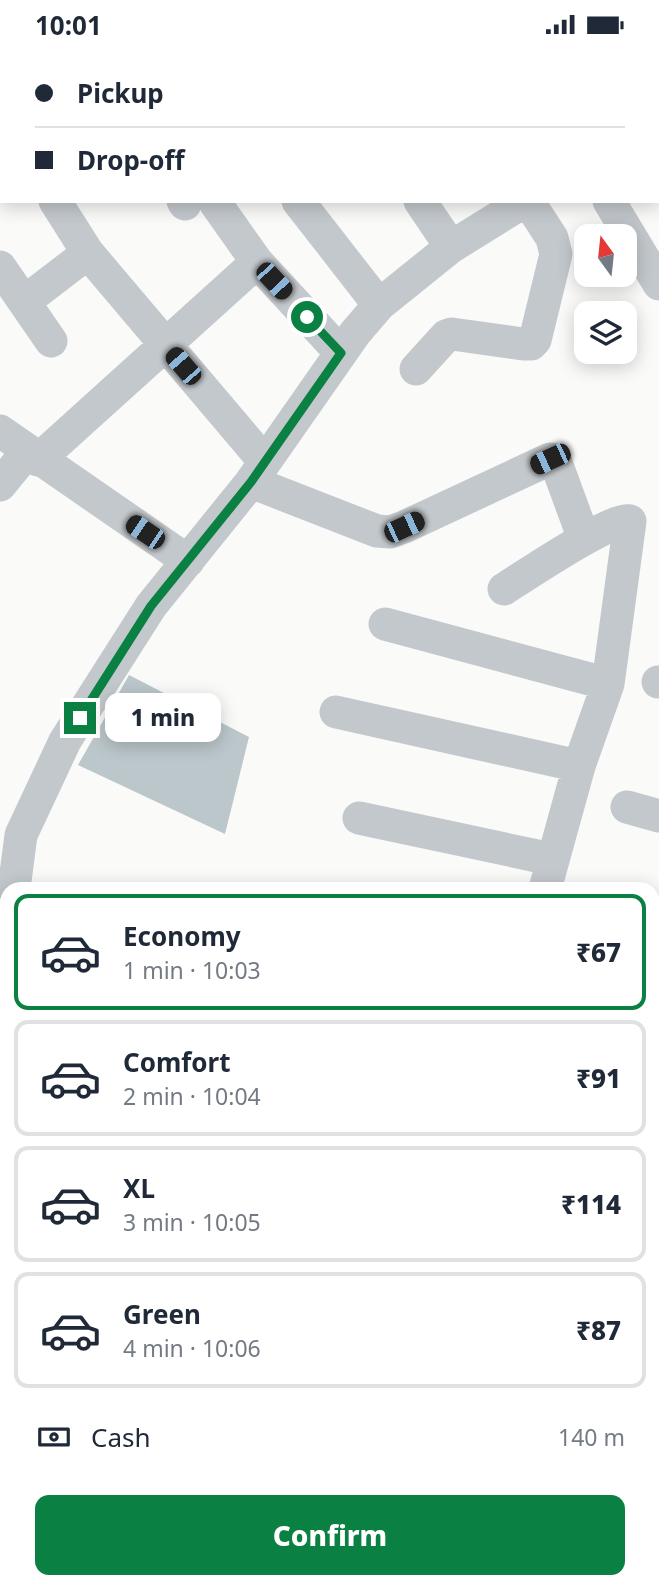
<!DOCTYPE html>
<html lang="en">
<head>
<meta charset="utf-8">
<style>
	:root { --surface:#fff; --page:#f6f6f7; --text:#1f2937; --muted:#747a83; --line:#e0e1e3; --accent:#0b8043 }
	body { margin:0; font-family:"Noto Sans",sans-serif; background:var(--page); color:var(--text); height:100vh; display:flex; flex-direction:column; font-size:26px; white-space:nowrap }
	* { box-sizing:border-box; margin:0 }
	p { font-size:23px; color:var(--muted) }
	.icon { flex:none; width:38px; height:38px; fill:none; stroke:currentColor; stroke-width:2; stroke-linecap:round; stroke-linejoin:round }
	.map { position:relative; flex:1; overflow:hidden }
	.details { position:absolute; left:0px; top:833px; width:660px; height:707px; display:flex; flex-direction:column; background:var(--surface); border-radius:21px 21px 0 0; box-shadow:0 4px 18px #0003 }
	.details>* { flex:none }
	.banner { position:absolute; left:0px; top:0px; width:660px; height:154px; box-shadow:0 4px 18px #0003; display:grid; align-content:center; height:154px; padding:0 35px; background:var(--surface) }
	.needle { width:46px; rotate:345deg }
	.tools { position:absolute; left:574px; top:175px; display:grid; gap:14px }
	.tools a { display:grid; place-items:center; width:63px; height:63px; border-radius:14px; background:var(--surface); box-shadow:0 4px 18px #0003; font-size:35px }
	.end { position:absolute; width:32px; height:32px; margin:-16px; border:9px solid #0b8043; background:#fff; box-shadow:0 0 0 4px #fff }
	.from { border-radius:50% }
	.bubble { position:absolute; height:49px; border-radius:14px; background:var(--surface); box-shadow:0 4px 18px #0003; font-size:23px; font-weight:800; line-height:49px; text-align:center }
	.car { position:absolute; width:21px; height:42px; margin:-21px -10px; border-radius:9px; box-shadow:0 0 5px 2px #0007; background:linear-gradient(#222 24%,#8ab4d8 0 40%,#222 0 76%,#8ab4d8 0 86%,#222 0) }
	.banner b { display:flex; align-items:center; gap:24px; height:66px; font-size:26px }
	.banner b+b { border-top:2px solid var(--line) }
	.banner i { width:18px; height:18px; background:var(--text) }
	ul { padding:12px 0 0; list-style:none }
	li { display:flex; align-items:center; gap:21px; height:116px; margin:0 14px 10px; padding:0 21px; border:4px solid var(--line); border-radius:14px }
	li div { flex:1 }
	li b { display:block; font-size:26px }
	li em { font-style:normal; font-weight:800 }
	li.active { border-color:var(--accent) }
	li>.icon { width:63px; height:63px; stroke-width:1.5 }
	.pay { display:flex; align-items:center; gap:18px; height:77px; padding:0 35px; font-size:26px }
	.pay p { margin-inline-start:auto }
	.action { display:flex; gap:14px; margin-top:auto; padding:14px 35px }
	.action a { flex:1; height:80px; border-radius:14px; background:var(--accent); color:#fff; font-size:28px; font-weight:800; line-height:80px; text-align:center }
	.status { display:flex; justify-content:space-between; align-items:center; height:49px; padding:0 35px; background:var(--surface); direction:ltr }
	.status svg { height:19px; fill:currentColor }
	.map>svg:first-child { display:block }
	.water { fill:#bbc7cb }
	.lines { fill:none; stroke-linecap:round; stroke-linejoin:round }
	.major-casing { stroke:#b5babe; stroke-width:42 }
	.minor { stroke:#c3c8cc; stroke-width:33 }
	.major { stroke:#fff; stroke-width:38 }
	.route { stroke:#0b8043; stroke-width:9 }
</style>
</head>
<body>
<div class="status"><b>10:01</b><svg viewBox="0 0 49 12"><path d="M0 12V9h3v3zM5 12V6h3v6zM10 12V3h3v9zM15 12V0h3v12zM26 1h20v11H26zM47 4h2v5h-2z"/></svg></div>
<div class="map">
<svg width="659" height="1540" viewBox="0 0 659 1540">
	<rect width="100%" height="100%" fill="#fafaf8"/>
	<path class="water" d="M129,626L249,688L225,785L78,716Z"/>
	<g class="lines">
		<g class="major-casing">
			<path id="major" d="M0,880L7,881
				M0,911L7,912
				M653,1036L659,1038
				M653,1073L659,1075"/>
		</g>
		<path class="minor" d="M67,0L69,2
			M203,0L204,2
			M316,0L317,2
			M423,0L424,2
			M541,0L542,2
			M658,0L659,2
			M0,72L2,75
			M658,102H659
			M0,115L2,114
			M55,152L88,204L265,413
			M183,152L185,155
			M298,152L379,256
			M420,152L451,198
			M609,152L659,235
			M216,155L257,213L341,304
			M0,218L51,292
			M24,253L88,204
			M416,320L446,287L452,285L523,295H531L535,291L556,205L552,189L528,152
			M0,382L188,512
			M38,411L257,213
			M251,433L377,482L390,483L404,478L550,410L555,411L584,490
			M0,436L27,403
			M504,540C523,528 615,466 630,472L608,635
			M385,575L608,635L579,717L545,840
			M658,633H659
			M336,663L579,717
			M627,758L659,767
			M359,769L551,810
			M14,840L21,786L65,692L151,557L251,433L355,284L379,256L451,198L525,152
			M653,908L659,909
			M0,1379L7,1389
			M0,1452L7,1446
			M109,1533L114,1540
			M370,1533L374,1540
			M588,1533L592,1540
			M151,1540L161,1533
			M494,1540L507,1533"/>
		<use href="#major" class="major"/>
	</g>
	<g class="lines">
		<path class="route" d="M80,669L151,557L251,433L341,304L307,268"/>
	</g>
</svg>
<div class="tools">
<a><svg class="needle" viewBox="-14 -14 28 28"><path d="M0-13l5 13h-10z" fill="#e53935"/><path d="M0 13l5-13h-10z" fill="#747a83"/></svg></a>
<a><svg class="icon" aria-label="layers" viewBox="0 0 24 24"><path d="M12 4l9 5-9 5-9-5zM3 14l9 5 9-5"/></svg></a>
</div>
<i class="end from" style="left:307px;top:268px"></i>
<i class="end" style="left:80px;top:669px"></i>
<div class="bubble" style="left:105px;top:644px;width:116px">1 min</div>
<i class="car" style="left:274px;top:232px;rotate:137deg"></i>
<i class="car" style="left:183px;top:317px;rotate:319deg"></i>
<i class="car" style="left:550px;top:410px;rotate:245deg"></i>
<i class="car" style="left:404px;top:478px;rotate:65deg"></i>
<i class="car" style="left:145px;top:483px;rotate:304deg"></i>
<div class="banner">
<b><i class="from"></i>Pickup</b>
<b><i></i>Drop-off</b>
</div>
<section class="details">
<ul>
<li class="active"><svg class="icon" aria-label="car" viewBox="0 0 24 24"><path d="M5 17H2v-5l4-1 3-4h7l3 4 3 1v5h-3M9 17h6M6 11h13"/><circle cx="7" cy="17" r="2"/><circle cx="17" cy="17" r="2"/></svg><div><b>Economy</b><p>1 min · 10:03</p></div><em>₹67</em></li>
<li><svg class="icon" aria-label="car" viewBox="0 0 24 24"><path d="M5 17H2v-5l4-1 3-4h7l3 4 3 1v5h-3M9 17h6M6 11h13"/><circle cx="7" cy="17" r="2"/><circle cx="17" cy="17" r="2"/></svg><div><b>Comfort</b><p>2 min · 10:04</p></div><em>₹91</em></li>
<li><svg class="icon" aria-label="car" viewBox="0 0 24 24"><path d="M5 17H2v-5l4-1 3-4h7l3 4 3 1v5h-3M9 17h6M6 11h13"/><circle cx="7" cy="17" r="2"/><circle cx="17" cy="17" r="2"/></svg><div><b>XL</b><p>3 min · 10:05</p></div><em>₹114</em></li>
<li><svg class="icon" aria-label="car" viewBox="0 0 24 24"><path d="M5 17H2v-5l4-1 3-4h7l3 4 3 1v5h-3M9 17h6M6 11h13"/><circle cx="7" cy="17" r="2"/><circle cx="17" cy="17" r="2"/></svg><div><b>Green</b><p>4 min · 10:06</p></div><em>₹87</em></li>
</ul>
<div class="pay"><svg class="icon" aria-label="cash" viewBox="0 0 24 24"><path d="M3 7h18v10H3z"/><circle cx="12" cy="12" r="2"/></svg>Cash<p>140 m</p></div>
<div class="action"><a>Confirm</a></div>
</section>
</div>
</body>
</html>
